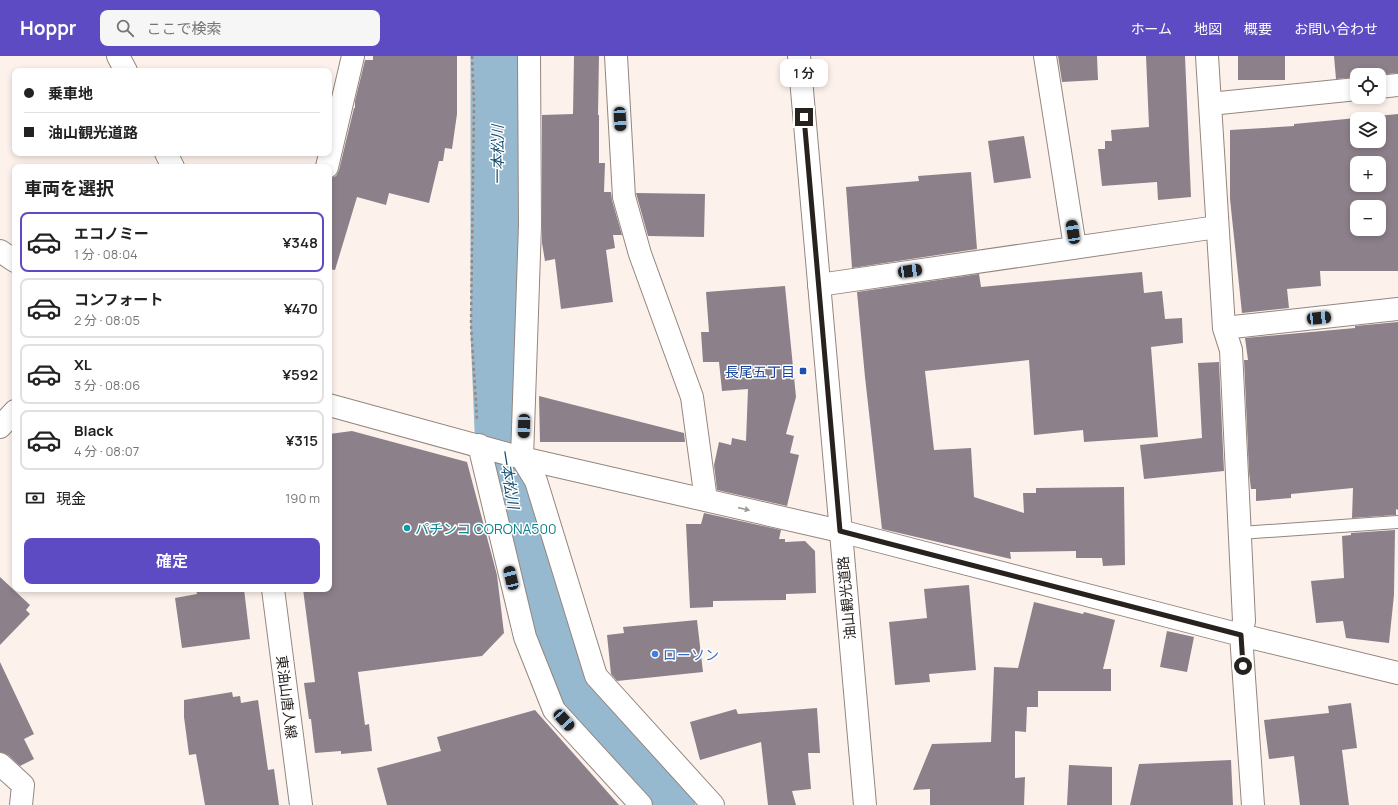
<!DOCTYPE html>
<html lang="ja">
<head>
<meta charset="utf-8">
<style>
	:root { --surface:#fff; --page:#f6f6f6; --text:#222; --muted:#767676; --line:#e0e0e0; --accent:#5c4bc3 }
	body { margin:0; font-family:Manrope,"Noto Sans JP",sans-serif; background:var(--page); color:var(--text); height:100vh; display:flex; flex-direction:column; font-size:15px; white-space:nowrap }
	* { box-sizing:border-box; margin:0 }
	p { font-size:13px; color:var(--muted) }
	.icon { flex:none; width:22px; height:22px; fill:none; stroke:currentColor; stroke-width:2; stroke-linecap:round; stroke-linejoin:round }
	.map { position:relative; flex:1; overflow:hidden }
	.panel { position:absolute; left:12px; top:108px; width:320px; height:428px; display:flex; flex-direction:column; background:var(--surface); border-radius:8px; box-shadow:0 2px 6px #0003 }
	.panel>* { flex:none }
	.guide { position:absolute; left:12px; top:12px; width:320px; height:88px; border-radius:8px; box-shadow:0 2px 6px #0003; display:grid; align-content:center; height:88px; padding:0 12px; background:var(--surface) }
	.fabs { position:absolute; left:1350px; top:12px; display:grid; gap:8px }
	.fabs a { display:grid; place-items:center; width:36px; height:36px; border-radius:8px; background:var(--surface); box-shadow:0 2px 6px #0003; font-size:20px }
	.end { position:absolute; width:18px; height:18px; margin:-9px; border:5px solid #27221e; background:#fff; box-shadow:0 0 0 2px #fff }
	.from { border-radius:50% }
	.bubble { position:absolute; height:28px; border-radius:8px; background:var(--surface); box-shadow:0 2px 6px #0003; font-size:13px; font-weight:600; line-height:28px; text-align:center }
	.car { position:absolute; width:12px; height:24px; margin:-12px -6px; border-radius:5px; box-shadow:0 0 3px 1px #0007; background:linear-gradient(#222 24%,#8ab4d8 0 40%,#222 0 76%,#8ab4d8 0 86%,#222 0) }
	.guide b { display:flex; align-items:center; gap:14px; height:38px; font-size:15px }
	.guide b+b { border-top:1px solid var(--line) }
	.guide i { width:10px; height:10px; background:var(--text) }
	ul { padding:0; list-style:none }
	li { display:flex; align-items:center; gap:12px; height:60px; margin:0 8px 6px; padding:0 4px; border:2px solid var(--line); border-radius:8px }
	li div { flex:1 }
	li b { display:block; font-size:15px }
	li em { font-style:normal; font-weight:600 }
	li.active { border-color:var(--accent) }
	li>.icon { width:36px; height:36px; stroke-width:1.5 }
	h2 { padding:0 12px; font-size:18px; line-height:48px }
	.pay { display:flex; align-items:center; gap:10px; height:44px; padding:0 12px; font-size:15px }
	.pay p { margin-inline-start:auto }
	.action { display:flex; gap:8px; margin-top:auto; padding:8px 12px }
	.action a { flex:1; height:46px; border-radius:8px; background:var(--accent); color:#fff; font-size:16px; font-weight:600; line-height:46px; text-align:center }
	header { display:flex; align-items:center; gap:24px; box-sizing:border-box; height:56px; padding:0 20px; background:var(--accent); color:#fff }
	header strong { font-size:19px }
	nav { display:flex; gap:22px; margin-inline-start:auto; font-size:14px }
	.search { width:280px; height:36px; background:var(--page); display:flex; align-items:center; gap:10px; box-sizing:border-box; padding:0 14px; border-radius:8px; color:var(--muted); font-size:15px }
	.map>svg:first-child { display:block }
	.lines { fill:none; stroke-linecap:round; stroke-linejoin:round }
	.river { stroke:#97b9cf; stroke-width:53 }
	.building { fill:#8c818b; fill-rule:evenodd }
	.lane-casing { stroke:#93867e; stroke-width:14 }
	.street-casing { stroke:#93867e; stroke-width:24 }
	.secondary-casing { stroke:#93867e; stroke-width:24 }
	.path { stroke:#918983; stroke-width:2.5; stroke-dasharray:3 3; stroke-linecap:butt }
	.lane { stroke:#fff; stroke-width:12 }
	.street { stroke:#fff; stroke-width:22 }
	.secondary { stroke:#fff; stroke-width:22 }
	.oneway { fill:#9e9c9a }
	.route { stroke:#27221e; stroke-width:5 }
	.transit-dot { fill:#1a4fb4; stroke:#fff; stroke-width:1.5 }
	.culture-dot { fill:#0f9aa8; stroke:#fff; stroke-width:1.5 }
	.shop-dot { fill:#3f7fe0; stroke:#fff; stroke-width:1.5 }
	.labels { text-anchor:middle; dominant-baseline:central; stroke-width:3; stroke-linejoin:round; paint-order:stroke }
	.transit-label { font-size:14px; fill:#164399; stroke:#fff; text-anchor:end }
	.culture-label { font-size:14px; fill:#0d838f; stroke:#fff; text-anchor:start }
	.street-label { font-size:14px; fill:#27221e; stroke:#fff }
	.shop-label { font-size:14px; fill:#366cbe; stroke:#fff; text-anchor:start }
	.water-label { font-size:15px; font-style:italic; fill:#134d6d; stroke:#fff }
</style>
</head>
<body>
<header>
<strong>Hoppr</strong>
<div class="search"><svg class="icon" aria-label="search" viewBox="0 0 24 24"><circle cx="10" cy="10" r="6"/><path d="M15 15l6 6"/></svg>ここで検索</div>
<nav><a>ホーム</a><a>地図</a><a>概要</a><a>お問い合わせ</a></nav>
</header>
<div class="map">
<svg width="1398" height="749" viewBox="0 0 1398 749">
	<rect width="100%" height="100%" fill="#fdf2eb"/>
	<g class="lines">
		<path class="river" d="M497,0V277L501,373L520,497L568,644L669,749"/>
	</g>
	<path class="building" d="M373,0H457V58L452,93L445,92L443,105H439L429,147L389,137L386,149L357,141L335,214L329,213V123L336,120L339,114L354,52H355V45L365,4H373Z
		M574,0H599L598,59H599V107H605L604,136H611L612,144L622,179H613L615,192L606,194L613,246L561,253L555,203L545,205L542,187V59L573,58Z
		M1058,0H1097L1098,24L1062,26Z
		M1146,0H1185L1191,141L1158,144L1157,126L1102,130L1098,93H1105V85H1112L1111,74L1149,71Z
		M1238,0H1285V24H1238Z
		M1334,0H1398V17L1376,19H1357V21L1336,23Z
		M1398,58V215H1320L1321,230L1287,233L1289,252L1242,257L1230,143V74L1294,70V68ZM1357,63H1379V85H1357ZM1357,107H1379V129H1357ZM1357,151H1379V173H1357Z
		M1024,80L1031,122L994,127L988,85Z
		M971,116L977,193L852,212L846,131L919,125L918,120Z
		M636,137L705,138L704,181L648,180Z
		M1142,216L1144,237L1162,235L1165,263L1182,262L1183,287L1151,291L1158,381L1084,386L1083,374L1034,379L1029,304L925,315L934,394L971,392L974,441L1024,457L1023,437H1036V432L1124,431L1125,509L1103,510L1102,502H1076V495L1010,496L1011,503L882,473L865,321L857,236L979,218L981,231Z
		M785,230L796,341L786,378L794,380L790,397L799,399L787,450L717,434L714,409L719,386L731,389L732,382L746,385L748,333L722,335L719,306H703L701,276H709L706,236Z
		M1398,266V454L1396,453V459L1352,462L1353,432L1291,438V442L1256,445V433H1251L1249,416L1244,304H1248L1245,282L1355,272V270Z
		M1219,306L1224,415L1144,423L1140,389L1202,382L1198,307Z
		M539,340L684,377L685,386H540Z
		M352,375L467,406L497,519L504,577L482,600L358,616L365,669L369,668L372,695L341,698V695L315,697L311,663H309L304,627L315,626L303,533H329V424H331L329,401V378Z
		M704,457L781,474L779,483H785V486L805,485L815,495L816,537L786,538V544L713,545V551L690,552L686,468H701Z
		M1395,474L1394,539L1389,587L1346,582L1343,565L1316,567L1311,525L1344,522L1342,480L1351,479V477Z
		M0,521L30,549L26,554L30,558L0,589Z
		M969,529L976,614L929,618L930,626L895,629L889,566L927,562L924,533Z
		M196,533H244L250,583L182,592L175,542L197,538Z
		M1034,546L1083,558L1084,556L1115,564L1103,613H1111V635H1038V651H1027L1026,676L1015,675V722L1025,721L1024,749H930V733L913,734L932,688L991,686L994,611L1018,612Z
		M697,564L703,616L617,625L611,618L607,579L624,577L623,571Z
		M1167,575L1194,581L1187,616L1160,611Z
		M0,606L34,678L24,683L34,703L20,710L8,699L0,696Z
		M232,636L233,641L240,640L241,647L258,644L268,714L274,713L279,749H205L196,698L189,699L184,661V644Z
		M1351,647L1357,692L1342,694L1349,749H1300L1294,700L1269,703L1264,664L1329,657L1328,650Z
		M817,652L820,697H808L811,733L792,735L796,749H768L761,686L700,704L690,666L736,653L738,658Z
		M535,654L619,749H387L377,712L441,695L437,681Z
		M1231,704L1233,749H1130L1139,708Z
		M1069,709L1112,711V749H1067Z"/>
	<g class="lines">
		<g class="lane-casing">
			<path id="lane" d="M1240,477L1398,466"/>
		</g>
		<g class="street-casing">
			<path id="street" d="M529,0L530,169L522,402L536,425L596,620L713,749
				M616,0L624,141L640,198L692,341L706,444
				M1045,0L1075,191
				M1207,0L1224,272L1398,253
				M1379,31L1398,29
				M1210,48L1357,33
				M327,111L353,0
				M0,195L15,205
				M819,229L1217,171
				M1224,272L1231,294L1244,565L1241,579L1253,749
				M329,349L522,402L840,475L1241,579L1398,617
				M479,389L525,581L554,654L641,749
				M0,708L23,729L21,749"/>
		</g>
		<g class="secondary-casing">
			<path id="secondary" d="M118,0L126,15
				M799,0L865,749
				M166,97L173,111
				M0,371L15,355
				M273,533L301,749"/>
		</g>
		<path class="path" d="M472,0L474,48L471,269L477,363"/>
		<use href="#lane" class="lane"/>
		<use href="#street" class="street"/>
		<use href="#secondary" class="secondary"/>
	</g>
	<defs><path id="oneway-solid" d="M-6-.8H1V-3.2L6.5 0L1 3.2V.8H-6Z"/></defs>
	<use class="oneway" href="#oneway-solid" transform="translate(744 453) rotate(13)"/>
	<g class="lines">
		<path class="route" d="M804,61L840,475L1241,579L1243,610"/>
	</g>
	<rect class="transit-dot" x="799" y="311" width="8" height="8" rx="2"/>
	<circle class="culture-dot" cx="407" cy="472" r="4"/>
	<circle class="shop-dot" cx="655" cy="598" r="4"/>
	<g class="labels">
		<g class="transit-label">
			<text x="795" y="315">長尾五丁目</text>
		</g>
		<g class="culture-label">
			<text x="415" y="472">パチンコ CORONA500</text>
		</g>
		<g class="street-label">
			<text transform="translate(846 542) rotate(-95)">油山観光道路</text>
			<text transform="translate(287 641) rotate(83)">東油山唐人線</text>
		</g>
		<g class="shop-label">
			<text x="663" y="598">ローソン</text>
		</g>
		<g class="water-label">
			<text transform="translate(497 99) rotate(-90)">一本松川</text>
			<text transform="translate(509 423) rotate(81)">一本松川</text>
		</g>
	</g>
</svg>
<div class="fabs">
<a><svg class="icon" aria-label="locate" viewBox="0 0 24 24"><circle cx="12" cy="12" r="6"/><path d="M12 2v4M12 18v4M2 12h4M18 12h4"/></svg></a>
<a><svg class="icon" aria-label="layers" viewBox="0 0 24 24"><path d="M12 4l9 5-9 5-9-5zM3 14l9 5 9-5"/></svg></a>
<a>+</a>
<a>−</a>
</div>
<i class="end from" style="left:1243px;top:610px"></i>
<i class="end" style="left:804px;top:61px"></i>
<div class="bubble" style="left:780px;top:3px;width:48px">1 分</div>
<i class="car" style="left:620px;top:63px;rotate:177deg"></i>
<i class="car" style="left:1073px;top:176px;rotate:351deg"></i>
<i class="car" style="left:910px;top:215px;rotate:82deg"></i>
<i class="car" style="left:1319px;top:262px;rotate:84deg"></i>
<i class="car" style="left:524px;top:370px;rotate:182deg"></i>
<i class="car" style="left:511px;top:522px;rotate:347deg"></i>
<i class="car" style="left:564px;top:664px;rotate:138deg"></i>
<div class="guide">
<b><i class="from"></i>乗車地</b>
<b><i></i>油山観光道路</b>
</div>
<section class="panel">
<h2>車両を選択</h2>
<ul>
<li class="active"><svg class="icon" aria-label="car" viewBox="0 0 24 24"><path d="M5 17H2v-5l4-1 3-4h7l3 4 3 1v5h-3M9 17h6M6 11h13"/><circle cx="7" cy="17" r="2"/><circle cx="17" cy="17" r="2"/></svg><div><b>エコノミー</b><p>1 分 · 08:04</p></div><em>¥348</em></li>
<li><svg class="icon" aria-label="car" viewBox="0 0 24 24"><path d="M5 17H2v-5l4-1 3-4h7l3 4 3 1v5h-3M9 17h6M6 11h13"/><circle cx="7" cy="17" r="2"/><circle cx="17" cy="17" r="2"/></svg><div><b>コンフォート</b><p>2 分 · 08:05</p></div><em>¥470</em></li>
<li><svg class="icon" aria-label="car" viewBox="0 0 24 24"><path d="M5 17H2v-5l4-1 3-4h7l3 4 3 1v5h-3M9 17h6M6 11h13"/><circle cx="7" cy="17" r="2"/><circle cx="17" cy="17" r="2"/></svg><div><b>XL</b><p>3 分 · 08:06</p></div><em>¥592</em></li>
<li><svg class="icon" aria-label="car" viewBox="0 0 24 24"><path d="M5 17H2v-5l4-1 3-4h7l3 4 3 1v5h-3M9 17h6M6 11h13"/><circle cx="7" cy="17" r="2"/><circle cx="17" cy="17" r="2"/></svg><div><b>Black</b><p>4 分 · 08:07</p></div><em>¥315</em></li>
</ul>
<div class="pay"><svg class="icon" aria-label="cash" viewBox="0 0 24 24"><path d="M3 7h18v10H3z"/><circle cx="12" cy="12" r="2"/></svg>現金<p>190 m</p></div>
<div class="action"><a>確定</a></div>
</section>
</div>
</body>
</html>
